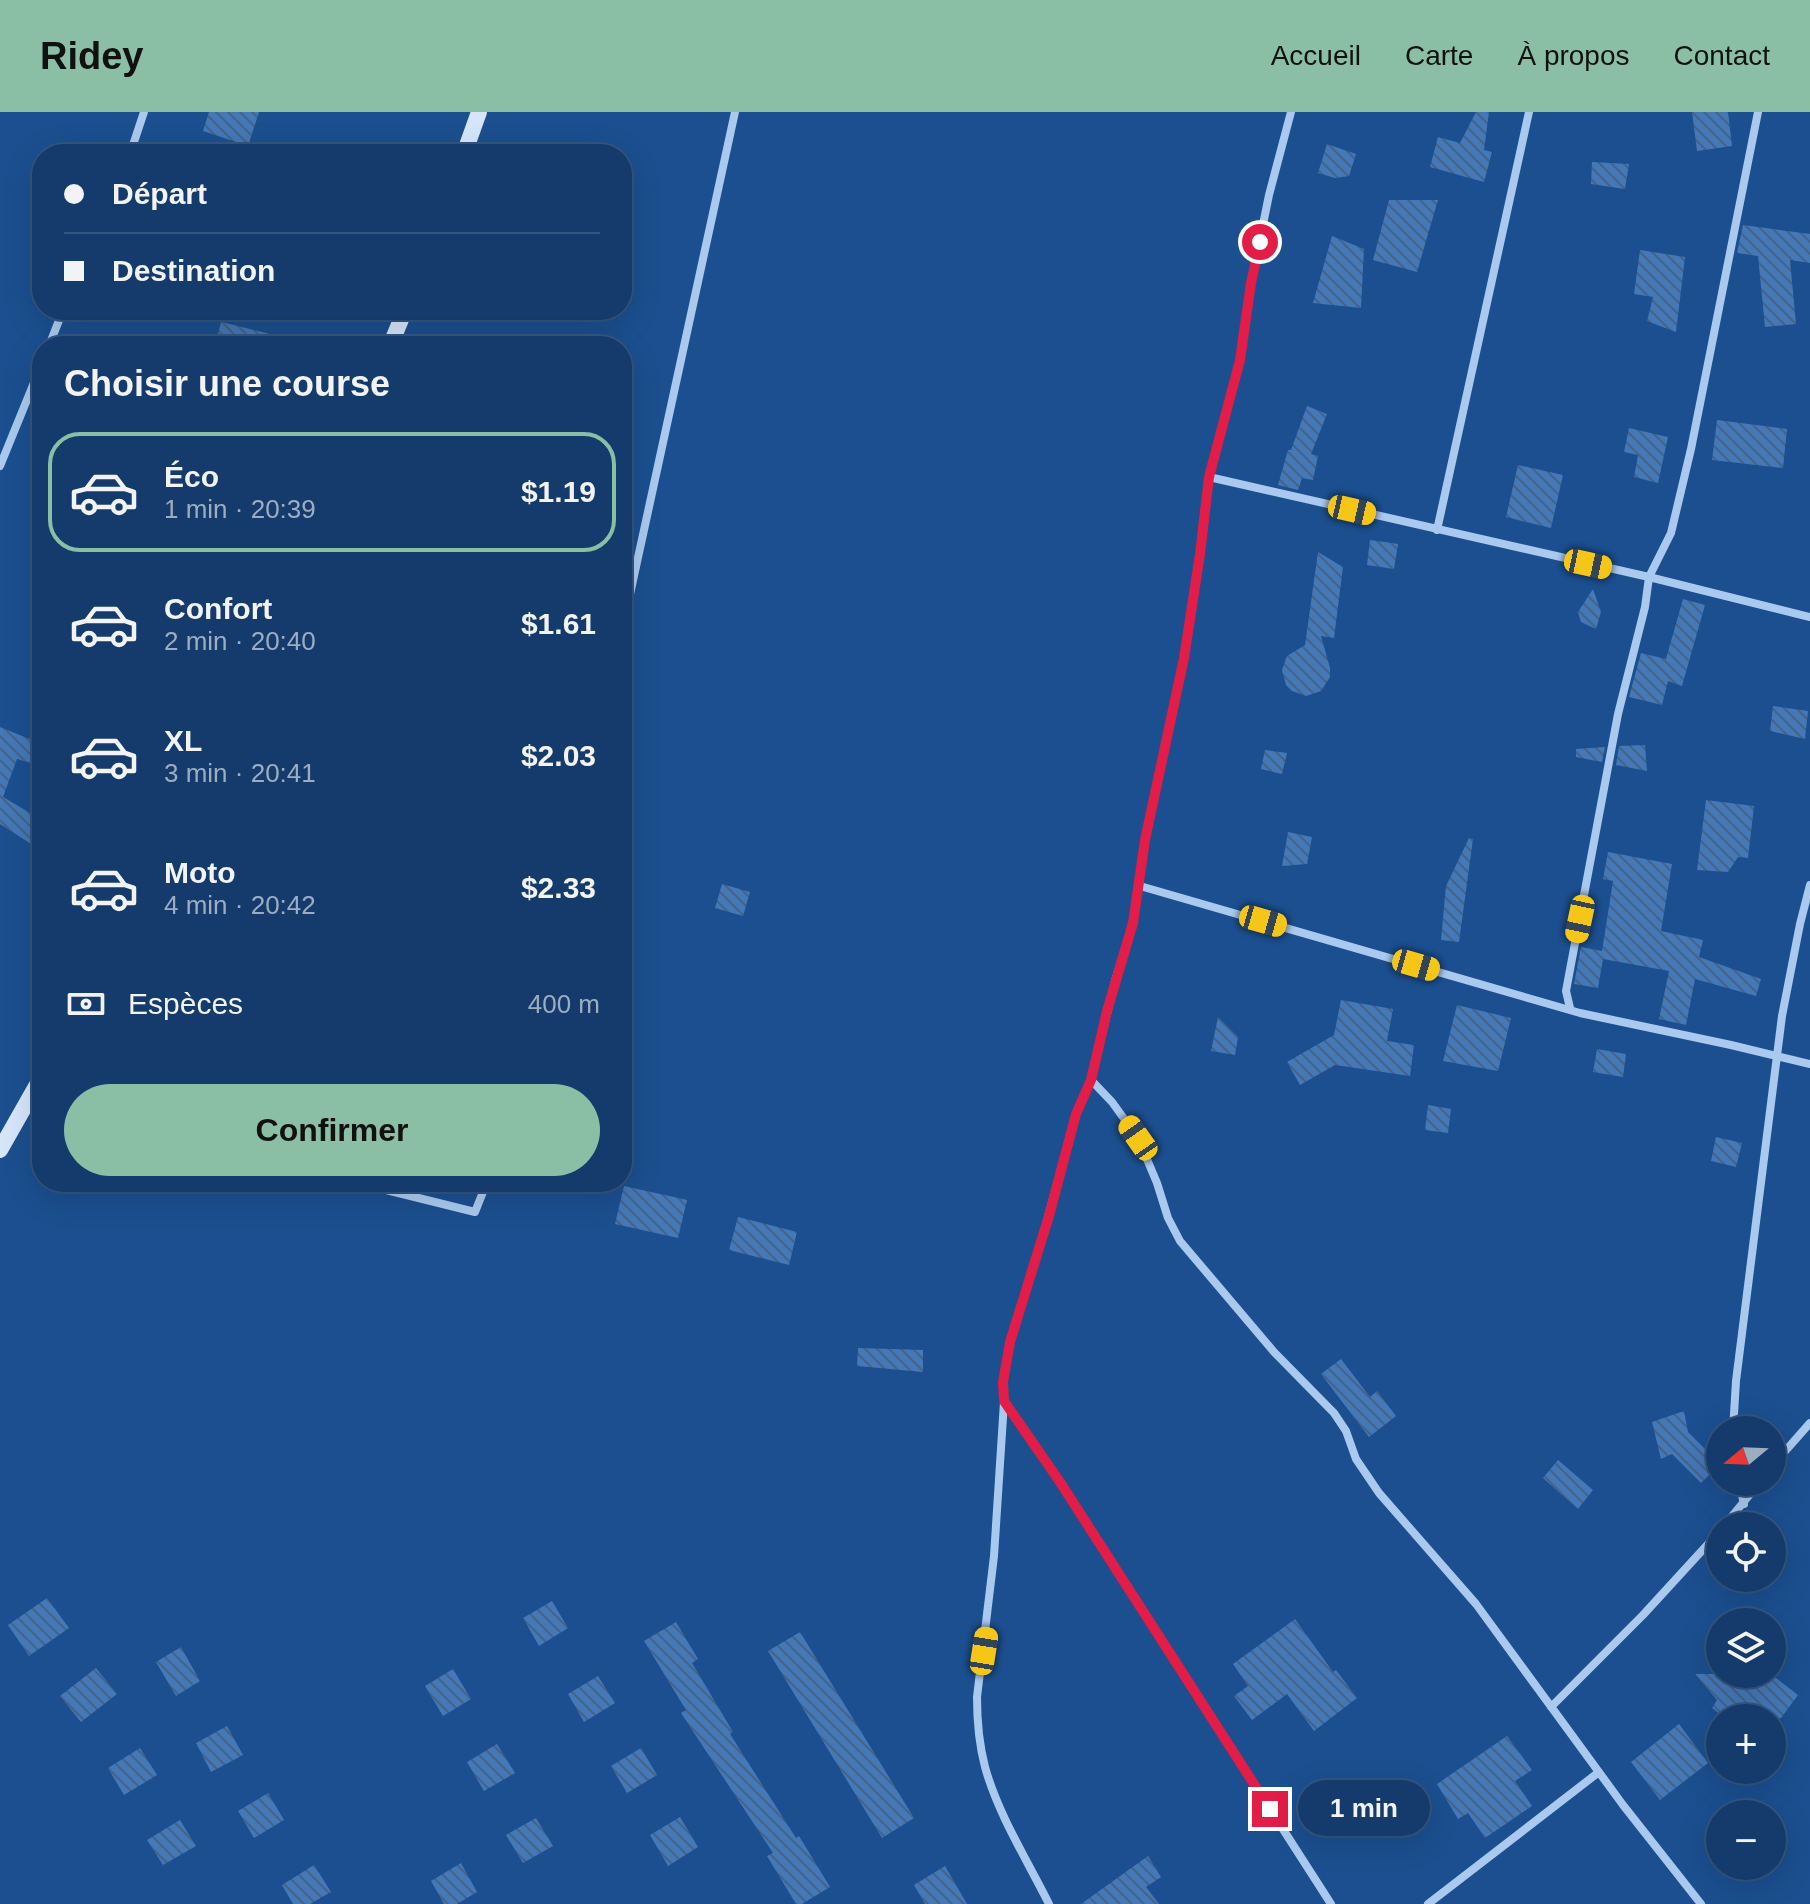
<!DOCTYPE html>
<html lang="fr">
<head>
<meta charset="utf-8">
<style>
	:root { --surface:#143b6b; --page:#214673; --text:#f1f3f6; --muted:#9dadc1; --line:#33557e; --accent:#8abfa5 }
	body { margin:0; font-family:Helvetica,sans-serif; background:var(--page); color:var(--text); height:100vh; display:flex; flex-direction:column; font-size:30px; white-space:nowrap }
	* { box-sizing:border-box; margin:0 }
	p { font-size:26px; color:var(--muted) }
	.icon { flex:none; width:44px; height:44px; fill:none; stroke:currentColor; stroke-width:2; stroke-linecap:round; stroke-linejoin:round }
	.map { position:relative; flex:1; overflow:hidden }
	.side { position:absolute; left:32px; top:224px; width:600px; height:856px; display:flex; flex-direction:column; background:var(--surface); border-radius:32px; box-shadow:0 8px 32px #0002,0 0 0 2px var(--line) }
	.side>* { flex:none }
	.banner { position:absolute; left:32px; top:32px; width:600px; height:176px; border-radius:32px; box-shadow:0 8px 32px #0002,0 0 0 2px var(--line); display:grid; align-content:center; height:176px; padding:0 32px; background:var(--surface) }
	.needle { width:52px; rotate:251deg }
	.buttons { position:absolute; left:1706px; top:1304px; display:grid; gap:16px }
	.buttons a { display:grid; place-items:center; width:80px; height:80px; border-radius:50%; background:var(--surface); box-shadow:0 8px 32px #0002,0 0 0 2px var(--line); font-size:40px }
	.end { position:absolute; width:36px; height:36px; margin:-18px; border:10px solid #e11d48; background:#fff; box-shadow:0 0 0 4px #fff }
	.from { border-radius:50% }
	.bubble { position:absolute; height:56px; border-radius:28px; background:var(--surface); box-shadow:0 8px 32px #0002,0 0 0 2px var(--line); font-size:26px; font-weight:800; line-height:56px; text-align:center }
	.car { position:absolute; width:24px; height:48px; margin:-24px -12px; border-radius:10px; box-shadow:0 0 6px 2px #0007; background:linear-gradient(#f5c518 24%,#345 0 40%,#f5c518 0 76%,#345 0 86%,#f5c518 0) }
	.banner b { display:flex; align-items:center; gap:28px; height:76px; font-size:30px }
	.banner b+b { border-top:2px solid var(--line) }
	.banner i { width:20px; height:20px; background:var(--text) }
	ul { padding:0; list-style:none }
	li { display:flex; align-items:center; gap:24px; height:120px; margin:0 16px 12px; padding:0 16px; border:4px solid transparent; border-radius:32px }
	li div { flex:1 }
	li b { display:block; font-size:30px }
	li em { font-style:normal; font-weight:800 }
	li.active { border-color:var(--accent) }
	li>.icon { width:72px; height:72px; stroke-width:1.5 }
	h2 { padding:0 32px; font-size:36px; line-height:96px }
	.pay { display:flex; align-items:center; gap:20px; height:88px; padding:0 32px; font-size:30px }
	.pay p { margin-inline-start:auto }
	.button { display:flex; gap:16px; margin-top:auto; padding:16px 32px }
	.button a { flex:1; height:92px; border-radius:48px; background:var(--accent); color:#111; font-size:32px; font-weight:800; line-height:92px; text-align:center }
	header { display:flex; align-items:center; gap:48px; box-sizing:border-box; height:112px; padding:0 40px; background:var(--accent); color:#111 }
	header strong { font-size:38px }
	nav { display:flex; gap:44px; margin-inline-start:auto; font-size:28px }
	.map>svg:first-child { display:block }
	.building { fill:url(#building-back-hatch) }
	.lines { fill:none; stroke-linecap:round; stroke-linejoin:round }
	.street { stroke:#a9c9ee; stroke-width:8 }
	.secondary { stroke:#d6e6fa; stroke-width:16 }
	.route { stroke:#e11d48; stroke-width:10 }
</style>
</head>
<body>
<header>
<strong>Ridey</strong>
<nav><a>Accueil</a><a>Carte</a><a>À propos</a><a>Contact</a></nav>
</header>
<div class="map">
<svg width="1810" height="1792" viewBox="0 0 1810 1792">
	<defs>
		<pattern id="building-back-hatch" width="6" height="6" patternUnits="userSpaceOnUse" patternTransform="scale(2)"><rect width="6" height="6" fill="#4478b7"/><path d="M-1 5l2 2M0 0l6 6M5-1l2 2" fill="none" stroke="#486282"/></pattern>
	</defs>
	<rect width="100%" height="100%" fill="#1b4f8f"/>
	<path class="building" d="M209,0H259L248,34L203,19Z
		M1476,0H1489L1484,38L1492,40L1484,70L1430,55L1438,25L1460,31Z
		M1692,0H1728L1732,34L1697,39Z
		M1327,32L1356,42L1349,64L1335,66L1318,61Z
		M1592,50L1629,52L1625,77L1591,72Z
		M1389,88H1438L1417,160L1373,148Z
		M1743,113L1810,122V151L1790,148L1796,212L1765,215L1758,144L1737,141Z
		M1332,124L1364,137L1361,196L1313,191Z
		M1640,138L1685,145L1676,220L1647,209L1653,185L1634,182Z
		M221,210L286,226L285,234H215Z
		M1307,294L1327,302L1311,342L1318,344L1313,368L1302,366L1298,378L1278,373L1288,338H1291Z
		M1717,308L1787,317L1783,356L1712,348Z
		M1629,316L1668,325L1658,371L1634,365L1638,343L1624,340Z
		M1518,353L1563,363L1551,416L1506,405Z
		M1370,428L1398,432L1394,457L1367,453Z
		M1318,440L1343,455L1334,526L1321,524L1330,556V565L1321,579L1306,584L1292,579L1286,573L1282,558L1287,544L1305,533Z
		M1593,477L1601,500L1596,517L1581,510L1578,500Z
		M1683,487L1705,493L1682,574L1668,569L1662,593L1629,585L1641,541L1666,547Z
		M1773,594L1808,599L1805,627L1770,619Z
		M0,615L42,632V654L17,647L3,685L42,708V739L0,712Z
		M1645,633L1647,659L1616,653L1619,634Z
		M1605,635L1602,650L1576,645V637Z
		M1265,638L1287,641L1282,662L1261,657Z
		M1706,688L1754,694L1748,746L1738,745L1728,760L1697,758Z
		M1288,720L1312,725L1307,752L1282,754Z
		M1469,726L1473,727L1459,830L1441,828L1446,774Z
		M1608,740L1672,752L1661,819L1703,828L1699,845L1761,867L1756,884L1695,867L1686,913L1659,907L1669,859L1603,847L1598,876L1574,872L1581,835L1602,839L1613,769L1603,767Z
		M722,772L750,780L743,804L715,796Z
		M1341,888L1393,897L1387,929L1414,933L1410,964L1335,953L1300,973L1287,950L1334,923Z
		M1457,893L1511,906L1498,959L1443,949Z
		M1218,905L1238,925L1235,943L1211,939Z
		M1597,937L1626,942L1623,965L1593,960Z
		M1428,993L1451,997L1448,1021L1425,1018Z
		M1716,1025L1742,1031L1736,1055L1711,1049Z
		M624,1074L687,1088L678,1126L615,1112Z
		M738,1105L797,1120L789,1153L729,1138Z
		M858,1236L923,1238V1260L857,1254Z
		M1341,1247L1370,1285L1377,1279L1396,1304L1369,1325L1321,1262Z
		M1684,1299L1688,1320L1720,1352L1701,1371L1672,1342L1661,1347L1652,1310Z
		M1558,1348L1593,1378L1578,1397L1543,1366Z
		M47,1486L69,1516L29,1544L8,1513Z
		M552,1489L568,1516L539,1534L523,1506Z
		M1295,1507L1333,1560L1336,1558L1357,1586L1314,1619L1287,1582L1252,1608L1234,1584L1248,1574L1233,1552Z
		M676,1510L698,1547L692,1551L733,1620L730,1622L796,1726L799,1724L830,1775L802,1792H796L767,1744L773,1741L681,1601L686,1598L644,1529Z
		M800,1520L914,1706L882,1726L768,1539Z
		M181,1535L200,1569L176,1584L156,1550Z
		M96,1556L117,1582L81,1610L60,1584Z
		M453,1557L471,1587L443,1604L425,1574Z
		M1695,1562H1771L1798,1583L1781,1606H1725L1712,1596L1717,1588Z
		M598,1564L615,1591L584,1610L568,1582Z
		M1679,1612L1708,1651L1660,1688L1631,1650Z
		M227,1614L243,1643L211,1660L196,1631Z
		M1507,1624L1532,1658L1515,1669L1532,1694L1485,1726L1468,1701L1458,1707L1437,1672Z
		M497,1632L515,1661L484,1679L467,1650Z
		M140,1636L157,1663L124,1683L108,1656Z
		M641,1636L657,1663L627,1681L611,1654Z
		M268,1681L284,1708L254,1726L238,1699Z
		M680,1705L698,1735L668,1754L650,1723Z
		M536,1706L553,1734L523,1751L506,1723Z
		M180,1708L196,1734L163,1753L147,1728Z
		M1148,1744L1161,1765L1146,1775L1159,1792H1081Z
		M461,1751L477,1780L457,1792H444L431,1769Z
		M314,1753L331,1780L310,1792H293L282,1773Z
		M945,1754L967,1792H925L914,1773Z"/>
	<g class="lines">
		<path class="street" d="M1291,0L1269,83L1251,171L1240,248L1209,365L1200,442L1184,546L1145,728L1133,811L1115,869L1091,968L1076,1002L1042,1127L1010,1230L1003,1270L1004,1289L1060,1370L1331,1792
			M130,42L144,0
			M49,234L63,198
			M0,354L42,251
			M1209,365L1649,465L1810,505
			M1437,418L1529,0
			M622,519L735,0
			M1140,774L1580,901L1731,933L1810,952
			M1570,896L1566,879L1618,602L1645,495L1649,465L1671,421L1691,337L1758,0
			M1091,968L1112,990L1138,1026L1157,1071L1168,1106L1180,1129L1274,1240L1334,1301L1346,1319L1356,1347L1379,1381L1476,1492L1623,1693L1701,1792
			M354,1070L475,1100L487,1070
			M1004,1290L994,1444L977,1585C977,1608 979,1632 985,1655C998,1702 1027,1748 1049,1792
			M1733,1318L1736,1269L1782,904L1800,812L1810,773
			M1772,1354L1810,1311
			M1739,1370L1744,1392
			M1724,1414L1760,1370
			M1551,1595L1643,1503L1720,1419
			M1428,1792L1599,1660"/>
		<path class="secondary" d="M464,42L479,0
			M390,234L405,198
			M0,1038L42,964"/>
	</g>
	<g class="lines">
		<path class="route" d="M1260,130L1251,171L1240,248L1209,365L1200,442L1184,546L1145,728L1133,811L1107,899L1091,968L1076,1002L1049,1104L1010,1230L1003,1270L1004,1289L1060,1370L1270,1697"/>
	</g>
</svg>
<div class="buttons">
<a><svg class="needle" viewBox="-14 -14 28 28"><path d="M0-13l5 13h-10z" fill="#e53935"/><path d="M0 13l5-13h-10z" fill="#9dadc1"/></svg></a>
<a><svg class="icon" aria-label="locate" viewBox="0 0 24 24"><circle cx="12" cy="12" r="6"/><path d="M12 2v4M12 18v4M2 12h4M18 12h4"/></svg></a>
<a><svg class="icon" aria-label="layers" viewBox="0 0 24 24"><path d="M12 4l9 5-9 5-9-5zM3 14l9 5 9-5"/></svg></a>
<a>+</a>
<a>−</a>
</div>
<i class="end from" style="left:1260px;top:130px"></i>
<i class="end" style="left:1270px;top:1697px"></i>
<div class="bubble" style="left:1298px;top:1668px;width:132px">1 min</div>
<i class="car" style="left:1352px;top:398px;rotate:103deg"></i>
<i class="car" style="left:1588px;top:452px;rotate:102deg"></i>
<i class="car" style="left:1580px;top:807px;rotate:192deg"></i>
<i class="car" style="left:1263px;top:809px;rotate:106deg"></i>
<i class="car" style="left:1416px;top:853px;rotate:106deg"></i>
<i class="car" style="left:1138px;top:1026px;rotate:325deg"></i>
<i class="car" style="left:984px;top:1539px;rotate:9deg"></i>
<div class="banner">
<b><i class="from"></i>Départ</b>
<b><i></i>Destination</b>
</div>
<section class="side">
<h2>Choisir une course</h2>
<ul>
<li class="active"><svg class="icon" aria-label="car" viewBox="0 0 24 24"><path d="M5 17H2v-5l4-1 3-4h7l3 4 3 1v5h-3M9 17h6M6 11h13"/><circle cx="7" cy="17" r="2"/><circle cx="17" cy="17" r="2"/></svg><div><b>Éco</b><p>1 min · 20:39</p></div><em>$1.19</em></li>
<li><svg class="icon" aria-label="car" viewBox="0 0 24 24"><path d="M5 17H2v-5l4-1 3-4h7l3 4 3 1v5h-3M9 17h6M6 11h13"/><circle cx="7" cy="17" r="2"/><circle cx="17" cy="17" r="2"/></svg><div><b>Confort</b><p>2 min · 20:40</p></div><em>$1.61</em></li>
<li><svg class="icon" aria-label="car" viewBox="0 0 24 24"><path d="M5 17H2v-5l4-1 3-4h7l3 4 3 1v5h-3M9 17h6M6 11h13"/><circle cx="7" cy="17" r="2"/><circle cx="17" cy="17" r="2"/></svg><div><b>XL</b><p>3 min · 20:41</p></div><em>$2.03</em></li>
<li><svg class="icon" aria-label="car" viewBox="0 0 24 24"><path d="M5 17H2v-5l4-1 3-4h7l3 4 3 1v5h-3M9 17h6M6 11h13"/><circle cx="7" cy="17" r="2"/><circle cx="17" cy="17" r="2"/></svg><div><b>Moto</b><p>4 min · 20:42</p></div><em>$2.33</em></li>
</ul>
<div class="pay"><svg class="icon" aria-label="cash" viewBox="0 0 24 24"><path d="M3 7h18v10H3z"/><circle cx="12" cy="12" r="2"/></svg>Espèces<p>400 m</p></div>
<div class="button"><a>Confirmer</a></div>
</section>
</div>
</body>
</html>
